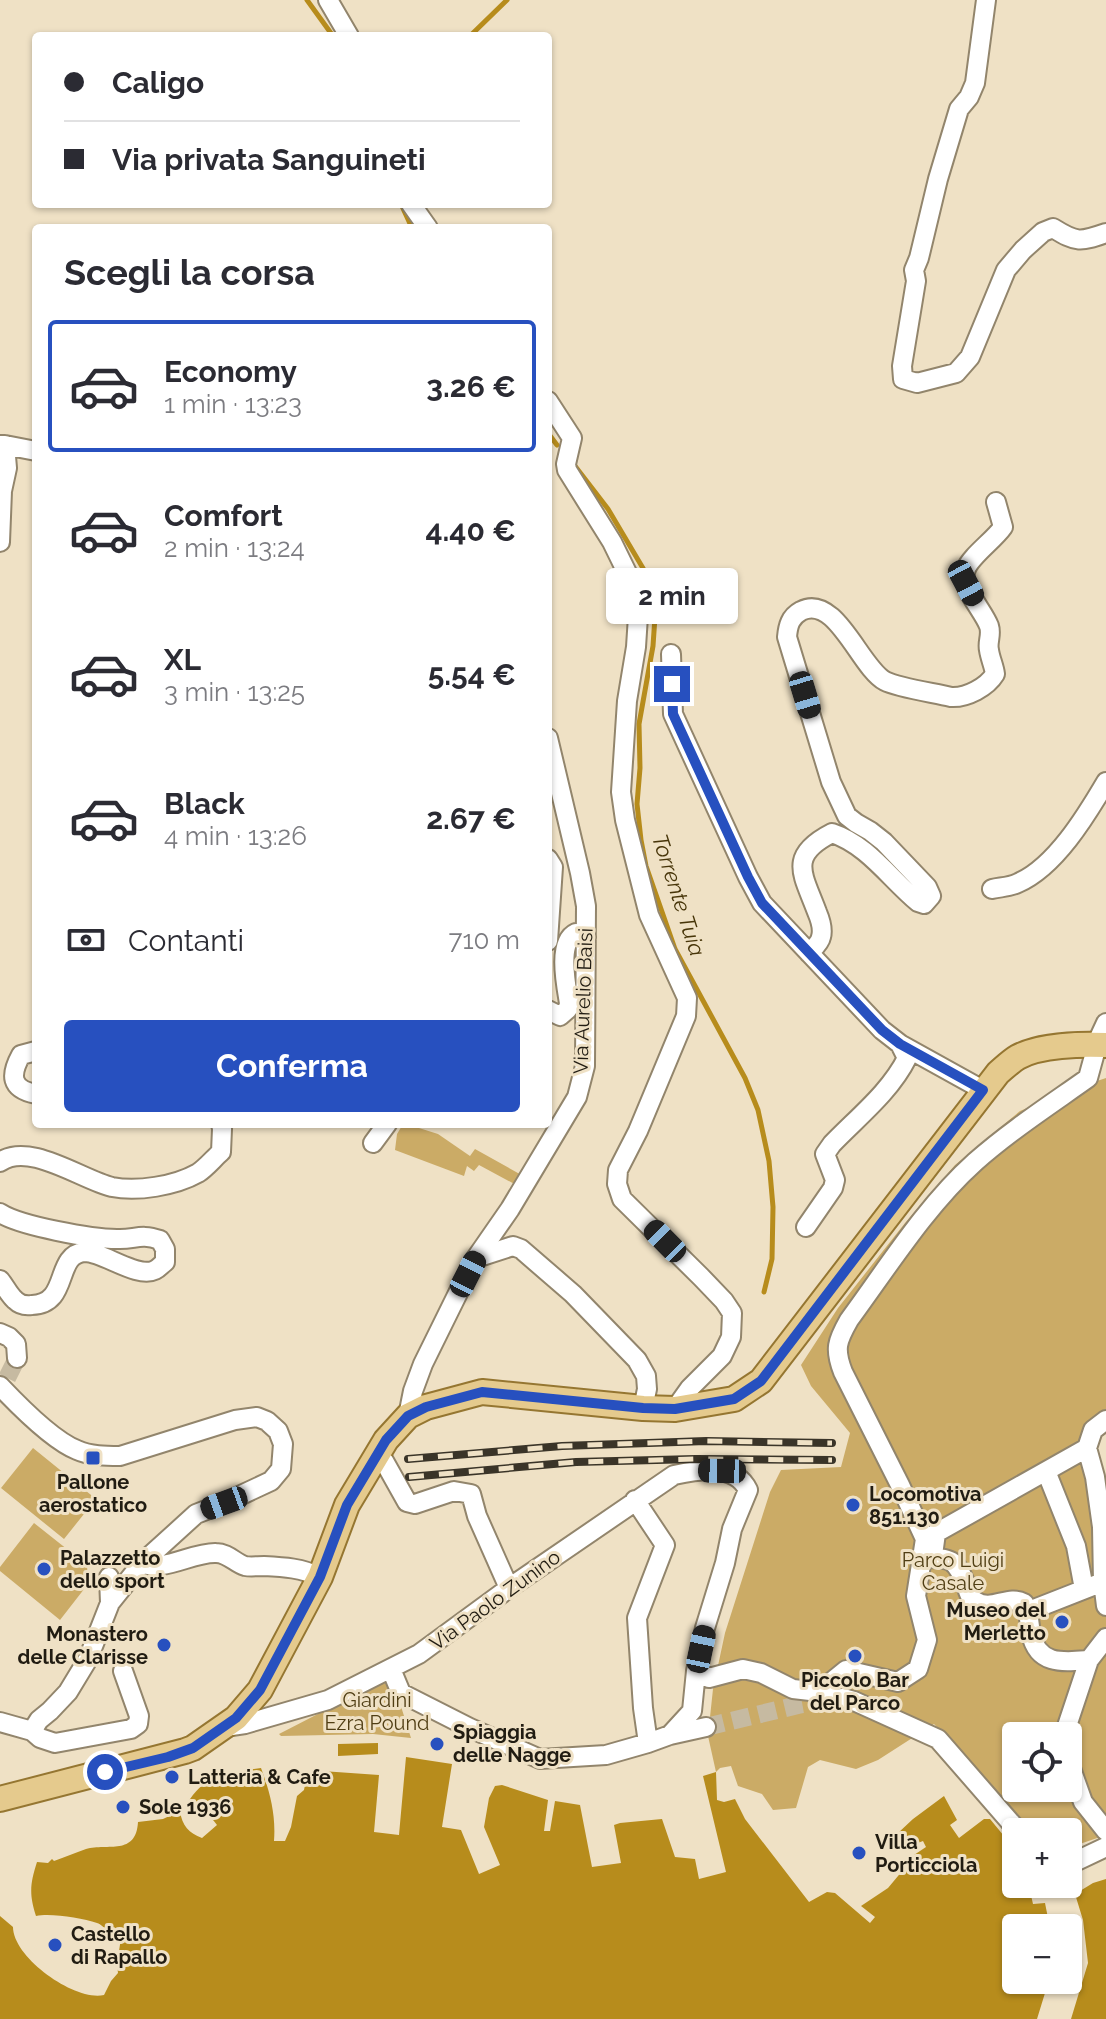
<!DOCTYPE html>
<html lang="it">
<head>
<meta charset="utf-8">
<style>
	:root { --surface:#fff; --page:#f2f2f3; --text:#2b2b33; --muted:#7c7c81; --line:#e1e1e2; --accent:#2750bf }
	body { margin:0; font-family:Raleway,sans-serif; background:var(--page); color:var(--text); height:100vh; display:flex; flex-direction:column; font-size:30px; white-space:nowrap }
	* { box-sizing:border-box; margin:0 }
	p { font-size:26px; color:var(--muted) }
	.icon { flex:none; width:44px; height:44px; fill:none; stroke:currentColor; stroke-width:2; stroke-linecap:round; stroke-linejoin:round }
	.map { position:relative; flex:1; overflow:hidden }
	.details { position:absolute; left:32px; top:224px; width:520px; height:904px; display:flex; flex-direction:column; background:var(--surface); border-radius:8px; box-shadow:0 2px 6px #0004 }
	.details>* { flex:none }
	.banner { position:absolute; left:32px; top:32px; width:520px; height:176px; border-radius:8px; box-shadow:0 2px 6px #0004; display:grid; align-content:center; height:176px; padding:0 32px; background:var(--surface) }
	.fabs { position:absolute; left:1002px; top:1722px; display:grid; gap:16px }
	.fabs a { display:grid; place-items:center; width:80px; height:80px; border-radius:8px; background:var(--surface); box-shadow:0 2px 6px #0004; font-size:40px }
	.end { position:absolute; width:36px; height:36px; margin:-18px; border:10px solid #2750bf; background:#fff; box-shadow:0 0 0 4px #fff }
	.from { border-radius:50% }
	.bubble { position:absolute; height:56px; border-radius:8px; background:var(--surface); box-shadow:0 2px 6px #0004; font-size:26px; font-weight:700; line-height:56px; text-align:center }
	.car { position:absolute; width:24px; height:48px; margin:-24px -12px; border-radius:10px; box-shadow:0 0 6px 2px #0007; background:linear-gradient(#222 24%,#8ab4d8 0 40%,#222 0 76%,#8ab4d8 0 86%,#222 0) }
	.banner b { display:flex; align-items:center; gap:28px; height:76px; font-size:30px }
	.banner b+b { border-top:2px solid var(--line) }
	.banner i { width:20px; height:20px; background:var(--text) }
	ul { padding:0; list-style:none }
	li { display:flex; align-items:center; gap:24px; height:132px; margin:0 16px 12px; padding:0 16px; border:4px solid transparent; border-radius:8px }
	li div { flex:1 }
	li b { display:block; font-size:30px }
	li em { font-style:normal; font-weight:700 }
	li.selected { border-color:var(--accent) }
	li>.icon { width:72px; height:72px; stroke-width:1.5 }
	h2 { padding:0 32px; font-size:36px; line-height:96px }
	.pay { display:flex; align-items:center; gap:20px; height:88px; padding:0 32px; font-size:30px }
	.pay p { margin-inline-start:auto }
	.button { display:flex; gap:16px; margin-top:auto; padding:16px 32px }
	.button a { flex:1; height:92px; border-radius:8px; background:var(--accent); color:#fff; font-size:32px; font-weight:700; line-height:92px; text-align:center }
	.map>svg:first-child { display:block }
	.green { fill:#cbab66; fill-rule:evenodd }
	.water { fill:#b78c1c }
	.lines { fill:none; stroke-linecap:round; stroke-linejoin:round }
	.stream { stroke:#b78c1c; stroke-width:5 }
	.minor-tunnel { stroke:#c6baa1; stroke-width:18; stroke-dasharray:18 9; stroke-linecap:butt }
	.minor-casing { stroke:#92856c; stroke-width:22 }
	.major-casing { stroke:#957631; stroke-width:28 }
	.minor { stroke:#fff; stroke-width:18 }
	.major { stroke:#e5ca8d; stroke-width:24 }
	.rail-casing { stroke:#3a3428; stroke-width:8 }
	.rail { stroke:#efe1c5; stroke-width:5; stroke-dasharray:15; stroke-linecap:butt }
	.route { stroke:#2750bf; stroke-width:10 }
	.poi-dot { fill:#2750bf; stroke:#efe1c5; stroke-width:3 }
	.labels { text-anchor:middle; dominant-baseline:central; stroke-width:6; stroke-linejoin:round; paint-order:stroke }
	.street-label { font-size:20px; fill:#211c12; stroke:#efe1c5 }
	.poi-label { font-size:20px; font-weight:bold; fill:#211c12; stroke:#efe1c5; text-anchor:start }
	.park-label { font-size:20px; fill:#503e14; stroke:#efe1c5 }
	.water-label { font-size:22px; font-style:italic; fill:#473509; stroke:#efe1c5 }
</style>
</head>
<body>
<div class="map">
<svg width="1106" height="2019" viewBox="0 0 1106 2019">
	<rect width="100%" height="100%" fill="#efe1c5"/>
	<path class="green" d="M1106,1078V1410L1097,1414L1084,1425C1077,1464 1084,1470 1106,1500V1835L1068,1848V1832H1031L934,1724L878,1760L856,1769L820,1760L808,1767L796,1808L773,1810L762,1794L738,1786L731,1766L720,1768L716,1772L708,1736L713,1689L725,1633L770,1492L781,1470L841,1467L850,1433L811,1386L801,1365L838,1308L905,1223L955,1165L1020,1111L1073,1089ZM1016,1736H1068V1788H1016Z
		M403,1124H413L419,1128L438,1134L470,1156L475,1149L525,1177L520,1187L479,1165L474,1171L467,1166L464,1176L395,1150L397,1134Z
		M33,1448L96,1499L64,1539L1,1488Z
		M34,1523L87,1565L88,1584L60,1620L0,1571V1567Z
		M380,1682L388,1684L398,1697L411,1738L373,1734L281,1736L279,1734Z"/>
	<path class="water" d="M378,1743V1754L338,1756V1744Z
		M406,1757L452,1764L442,1827L461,1830L479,1874L500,1865L484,1827L489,1798L495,1786L502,1785L548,1800L544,1831H550L555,1801L580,1805L592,1867L621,1863L614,1825L620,1823L662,1819L675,1857L695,1859L699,1879L726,1872L703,1776L716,1772L717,1800L724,1802L735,1799L745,1819L809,1902L827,1892L835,1893L870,1923L875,1917L861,1906L888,1888L903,1870L904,1865L914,1855L926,1847L923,1841L915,1844L907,1851L898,1833L913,1819L944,1796L957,1820L950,1825L959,1838L984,1819H990L1013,1847L1002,1856L1016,1873V1884H1025L1030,1891L1033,1904L1045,1903L1050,1928H1016V1980H1049L1037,2019H0V1916L13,1927C13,1958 76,2002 104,1995L111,1981L118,1973L117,1964L121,1938L115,1931H108C104,1928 101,1924 97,1923C82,1918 51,1913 36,1916C29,1894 30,1884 37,1862L48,1863L52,1859L54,1861C65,1857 75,1853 86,1849C108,1843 136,1856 138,1822L163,1819L180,1811C182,1826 189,1833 202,1838L217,1825C209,1814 200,1808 187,1804C204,1774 230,1772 261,1768C270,1792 276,1815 274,1841H285L291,1827L297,1796L304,1790L305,1785L309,1782L318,1771H322L379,1775L374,1832L399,1835Z
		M1106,1879V2019H1071L1088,1963L1083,1920L1075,1894L1093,1883Z"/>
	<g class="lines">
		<path class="stream" d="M307,0L333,36
			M470,36L507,0
			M401,204L412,228
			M548,433L557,445
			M575,466L608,509L647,575L656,602L653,646L639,724L640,768L637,804L641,840L646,866L675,949L745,1078L758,1110L769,1161L773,1207L772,1259L764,1292"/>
		<path class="minor-tunnel" d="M7,1378L17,1358
			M706,1727L798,1705L832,1699"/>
		<g class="minor-casing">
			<path id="minor" d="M328,0L349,36
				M986,0L975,83L969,97L959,109L938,179L919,258L914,270L916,281L902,366L903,379L917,383L956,373L970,357L1006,270L1023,250L1043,232L1053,228C1077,243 1080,242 1106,233
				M411,204L428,228
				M548,401L572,438L566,464L567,470L612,542L634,587L638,616L636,647L627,701L621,792L625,820L649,915L687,998L686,1016L638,1131L618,1170L617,1184L622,1199L701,1277L724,1301L732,1313L731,1337L722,1356L690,1388L675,1409
				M0,445H5L7,468L2,491L0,542
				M5,445L36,451
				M671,654L673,714L748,877L762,903L882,1030L900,1044L983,1090
				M548,859L553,867L548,941
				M992,889C1001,887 1010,887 1018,883C1055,867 1086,816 1106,782
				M809,953C813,949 820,943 821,937C823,930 820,919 817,912C803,874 787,856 832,833C868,845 890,879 918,902L924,904L931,896L927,887L884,842L870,831L856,823L847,816L831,782L787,637C788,626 790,617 801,611C836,593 860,668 885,681C899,688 935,693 951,697C967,698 987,687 995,674C994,666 990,658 989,650C987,642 992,635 989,626C983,610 959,586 966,569C971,556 994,540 1003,527L996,502
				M548,1010L560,1016L568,1009L569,1003C566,985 557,942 576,933L586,937
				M36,1051L21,1055C10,1075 10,1089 36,1094
				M373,1143L387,1124
				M0,1162C29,1141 82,1180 112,1187C137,1192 175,1186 198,1173C206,1168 214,1158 221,1152L222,1129L221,1124
				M0,1213C20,1226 92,1239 117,1239C135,1240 140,1233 160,1240L165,1249V1262C161,1265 159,1268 155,1270C137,1279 102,1251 84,1252C54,1255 70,1304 32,1305C26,1306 20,1305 15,1300C9,1295 5,1286 0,1280
				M806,1227L833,1188L835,1180L825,1154L832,1144C858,1117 890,1092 907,1058L900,1044
				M476,1258L513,1246L521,1249L573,1294L637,1360L646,1376L647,1389L643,1408
				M0,1333L9,1337L16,1344L17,1358
				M0,1386C18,1405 54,1441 77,1450C90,1456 106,1456 120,1456L235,1420L257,1417L267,1421L278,1431L283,1444L281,1469L271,1481L224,1503L196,1514L142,1563L110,1603L88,1659L68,1692L50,1711L39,1720L32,1731L0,1722
				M408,1416L413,1391L423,1364L460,1289L476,1258L510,1209L577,1097L585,1066L586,906L580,873L548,738
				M1106,1420L1093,1430L1087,1448L1095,1477L1102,1527L1106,1529
				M377,1455L384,1461L407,1502L415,1504L454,1491L471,1494L477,1516L509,1588
				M1046,1471L1076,1546L1084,1589
				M635,1500L665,1545L637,1618L643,1708L648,1743
				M1102,1527L1103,1582L1106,1606
				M933,1555L936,1533L1087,1448
				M922,1558C950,1558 955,1557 966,1585C968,1591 969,1597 975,1601C992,1612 1008,1594 1024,1603C1030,1613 1029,1623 1031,1634C1038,1666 1064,1662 1089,1660L1067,1726L1066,1736
				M142,1563C162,1573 193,1552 216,1553C228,1553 235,1563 245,1566C251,1567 258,1566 264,1566C284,1567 302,1568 320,1577
				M109,1577L110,1603
				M1029,1611L1103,1582
				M1089,1660L1106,1638
				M391,1669L401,1693L470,1728L540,1759L606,1755L648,1743L670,1735L706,1727
				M696,1671L709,1678L743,1669L761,1673L793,1689L819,1692L846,1670L898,1682L918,1669L927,1640L916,1596L925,1539L900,1485L843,1372C834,1349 837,1341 849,1320C888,1267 926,1206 975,1162C1010,1131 1050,1105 1088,1078L1099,1038L1106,1023
				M832,1699L843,1698L854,1701L938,1739L1019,1832
				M225,1727L245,1724L328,1700L419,1654L509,1588L674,1475C698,1470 735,1463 748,1490L732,1529L725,1563L705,1628L696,1671L692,1711L670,1735
				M32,1731L40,1738L55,1743L131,1729L138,1724L139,1716L123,1671
				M1068,1760L1083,1802L1106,1831
				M1068,1865L1106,1847"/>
		</g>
		<g class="major-casing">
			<path id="major" d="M0,1799L185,1751L193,1748L236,1718L260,1690L320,1577L347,1505L386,1440L408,1416L426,1407L482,1392L643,1408L675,1409L734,1399L761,1381L998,1073C1004,1068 1011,1061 1018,1057C1040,1045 1081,1044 1106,1045"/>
		</g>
		<use href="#minor" class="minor"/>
		<use href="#major" class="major"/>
		<g class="rail-casing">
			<path id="rail" d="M408,1459L562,1446L706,1441L832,1443
				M409,1477L576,1462L696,1459L832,1460"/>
		</g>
		<use href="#rail" class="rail"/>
	</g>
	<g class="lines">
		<path class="route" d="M105,1772L168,1757L193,1748L236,1718L260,1690L320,1577L347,1505L386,1440L408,1416L426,1407L482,1392L643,1408L675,1409L734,1399L761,1381L983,1090L900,1044L882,1030L762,903L748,877L673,714L672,684"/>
	</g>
	<g class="poi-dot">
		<rect x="85" y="1450" width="16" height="16" rx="4"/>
		<circle cx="853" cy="1505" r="8"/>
		<circle cx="44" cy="1569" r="8"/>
		<circle cx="1062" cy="1622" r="8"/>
		<circle cx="164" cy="1645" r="8"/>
		<circle cx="855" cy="1656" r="8"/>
		<circle cx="437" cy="1744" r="8"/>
		<circle cx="172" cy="1777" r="8"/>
		<circle cx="123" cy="1807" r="8"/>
		<circle cx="859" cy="1853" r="8"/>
		<circle cx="55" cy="1945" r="8"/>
	</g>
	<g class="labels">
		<g class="street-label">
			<text transform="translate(583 1001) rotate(-88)">Via Aurelio Baisi</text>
			<text transform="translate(495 1600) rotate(-36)">Via Paolo Zunino</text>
		</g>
		<g class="poi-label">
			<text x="93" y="1482" text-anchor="middle">Pallone<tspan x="93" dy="23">aerostatico</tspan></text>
			<text x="869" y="1494">Locomotiva<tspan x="869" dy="23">851.130</tspan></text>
			<text x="60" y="1558">Palazzetto<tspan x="60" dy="23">dello sport</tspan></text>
			<text x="1046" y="1610" text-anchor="end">Museo del<tspan x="1046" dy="23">Merletto</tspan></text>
			<text x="148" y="1634" text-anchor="end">Monastero<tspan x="148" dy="23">delle Clarisse</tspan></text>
			<text x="855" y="1680" text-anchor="middle">Piccolo Bar<tspan x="855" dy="23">del Parco</tspan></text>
			<text x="453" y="1732">Spiaggia<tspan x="453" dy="23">delle Nagge</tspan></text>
			<text x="188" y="1777">Latteria &amp; Cafe</text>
			<text x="139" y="1807">Sole 1936</text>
			<text x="875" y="1842">Villa<tspan x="875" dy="23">Porticciola</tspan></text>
			<text x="71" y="1934">Castello<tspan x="71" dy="23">di Rapallo</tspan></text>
		</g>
		<g class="park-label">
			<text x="953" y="1560">Parco Luigi<tspan x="953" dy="23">Casale</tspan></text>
			<text x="377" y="1700">Giardini<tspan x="377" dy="23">Ezra Pound</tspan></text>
		</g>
		<g class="water-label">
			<text transform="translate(679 895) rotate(72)">Torrente Tuia</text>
		</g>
	</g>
</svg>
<div class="fabs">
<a><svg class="icon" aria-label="locate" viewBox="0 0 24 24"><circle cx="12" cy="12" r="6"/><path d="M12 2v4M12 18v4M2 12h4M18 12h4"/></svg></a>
<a>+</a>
<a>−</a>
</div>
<i class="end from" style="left:105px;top:1772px"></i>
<i class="end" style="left:672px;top:684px"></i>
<div class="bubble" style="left:606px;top:568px;width:132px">2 min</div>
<i class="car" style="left:966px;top:583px;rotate:152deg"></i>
<i class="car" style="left:805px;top:695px;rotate:163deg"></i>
<i class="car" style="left:665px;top:1241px;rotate:315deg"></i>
<i class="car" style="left:468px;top:1274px;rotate:27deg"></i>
<i class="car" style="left:722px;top:1471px;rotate:271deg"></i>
<i class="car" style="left:224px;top:1503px;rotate:250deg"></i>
<i class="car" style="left:701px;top:1649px;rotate:12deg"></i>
<div class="banner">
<b><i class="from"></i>Caligo</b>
<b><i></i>Via privata Sanguineti</b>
</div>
<section class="details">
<h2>Scegli la corsa</h2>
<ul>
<li class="selected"><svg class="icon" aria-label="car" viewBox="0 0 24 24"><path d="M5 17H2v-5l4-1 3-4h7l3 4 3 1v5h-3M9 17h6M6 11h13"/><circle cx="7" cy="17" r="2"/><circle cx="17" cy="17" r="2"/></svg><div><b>Economy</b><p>1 min · 13:23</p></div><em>3.26 €</em></li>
<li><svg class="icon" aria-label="car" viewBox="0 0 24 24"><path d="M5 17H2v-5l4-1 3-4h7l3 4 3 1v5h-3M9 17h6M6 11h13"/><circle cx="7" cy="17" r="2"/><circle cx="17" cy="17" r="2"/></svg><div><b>Comfort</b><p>2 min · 13:24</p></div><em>4.40 €</em></li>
<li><svg class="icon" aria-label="car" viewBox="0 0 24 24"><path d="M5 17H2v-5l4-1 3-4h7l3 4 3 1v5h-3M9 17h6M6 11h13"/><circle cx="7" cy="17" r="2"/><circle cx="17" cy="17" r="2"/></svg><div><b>XL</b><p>3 min · 13:25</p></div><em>5.54 €</em></li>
<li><svg class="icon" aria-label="car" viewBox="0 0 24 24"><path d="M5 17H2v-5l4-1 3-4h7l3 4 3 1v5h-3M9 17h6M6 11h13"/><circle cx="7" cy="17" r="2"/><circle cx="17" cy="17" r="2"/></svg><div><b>Black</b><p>4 min · 13:26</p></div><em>2.67 €</em></li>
</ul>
<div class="pay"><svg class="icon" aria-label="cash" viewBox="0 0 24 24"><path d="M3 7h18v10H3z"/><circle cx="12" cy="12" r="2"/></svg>Contanti<p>710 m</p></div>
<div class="button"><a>Conferma</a></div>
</section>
</div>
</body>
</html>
